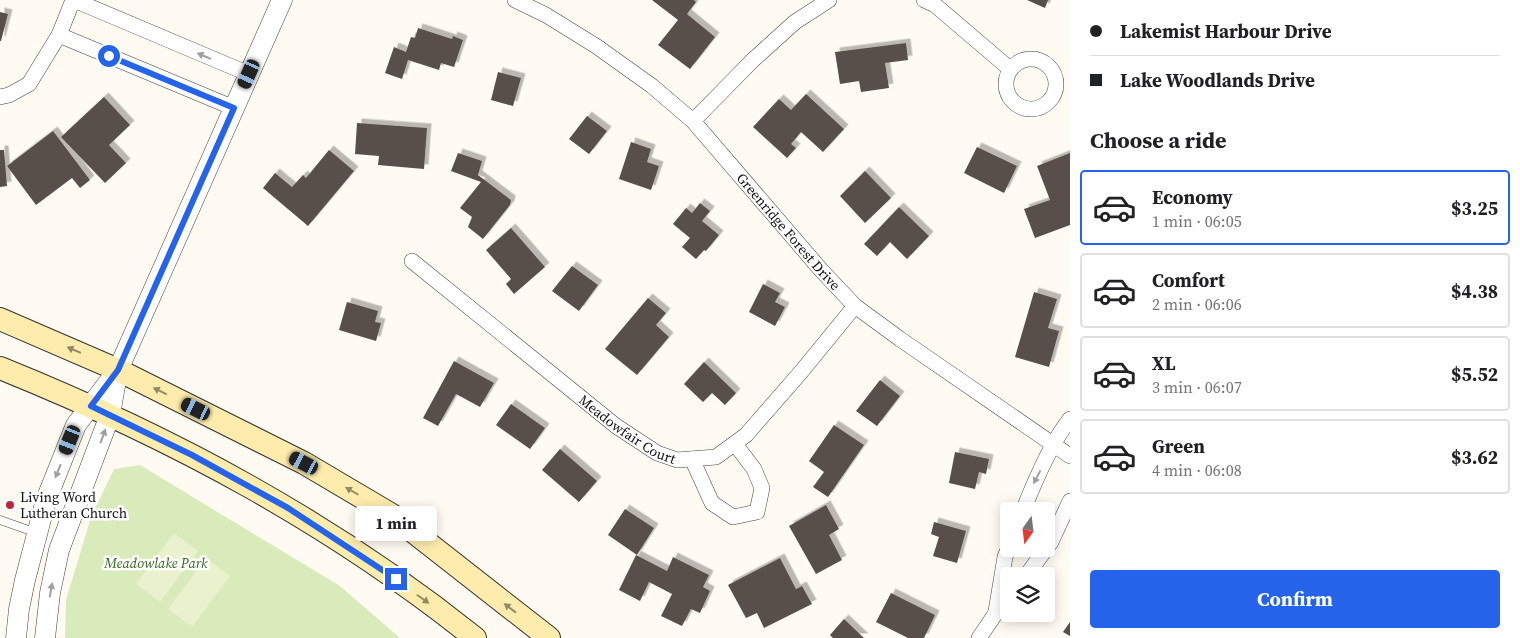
<!DOCTYPE html>
<html lang="en">
<head>
<meta charset="utf-8">
<style>
	:root { --surface:#fff; --page:#f6f6f6; --text:#202124; --muted:#757577; --line:#e0e0e0; --accent:#2563eb }
	body { margin:0; font-family:"Source Serif 4",serif; background:var(--page); color:var(--text); height:100vh; display:flex; flex-direction:column; font-size:19px; white-space:nowrap }
	* { box-sizing:border-box; margin:0 }
	p { font-size:16px; color:var(--muted) }
	.icon { flex:none; width:28px; height:28px; fill:none; stroke:currentColor; stroke-width:2; stroke-linecap:round; stroke-linejoin:round }
	.map { position:relative; flex:1; overflow:hidden }
	.details { display:flex; flex-direction:column; background:var(--surface); width:450px }
	.details>* { flex:none }
	.banner { display:grid; align-content:center; height:110px; padding:0 20px; background:var(--surface) }
	.needle { width:32px; rotate:194deg }
	.fabs { position:absolute; left:1000px; top:502px; display:grid; gap:10px }
	.fabs a { display:grid; place-items:center; width:55px; height:55px; border-radius:5px; background:var(--surface); box-shadow:0 2px 12px #0003; font-size:25px }
	.end { position:absolute; width:22px; height:22px; margin:-11px; border:6px solid #2563eb; background:#fff; box-shadow:0 0 0 2px #fff }
	.from { border-radius:50% }
	.bubble { position:absolute; height:35px; border-radius:5px; background:var(--surface); box-shadow:0 2px 12px #0003; font-size:16px; font-weight:700; line-height:35px; text-align:center }
	.car { position:absolute; width:15px; height:30px; margin:-15px -8px; border-radius:6px; box-shadow:0 0 4px 1px #0007; background:linear-gradient(#222 24%,#8ab4d8 0 40%,#222 0 76%,#8ab4d8 0 86%,#222 0) }
	.banner b { display:flex; align-items:center; gap:18px; height:48px; font-size:19px }
	.banner b+b { border-top:1px solid var(--line) }
	.banner i { width:12px; height:12px; background:var(--text) }
	ul { padding:0; list-style:none }
	li { display:flex; align-items:center; gap:15px; height:75px; margin:0 10px 8px; padding:0 10px; border:2px solid var(--line); border-radius:5px }
	li div { flex:1 }
	li b { display:block; font-size:19px }
	li em { font-style:normal; font-weight:700 }
	li.current { border-color:var(--accent) }
	li>.icon { width:45px; height:45px; stroke-width:1.5 }
	h2 { padding:0 20px; font-size:22px; line-height:60px }
	.button { display:flex; gap:10px; margin-top:auto; padding:10px 20px }
	.button a { flex:1; height:58px; border-radius:5px; background:var(--accent); color:#fff; font-size:20px; font-weight:700; line-height:58px; text-align:center }
	main { display:flex; flex:1; min-height:0 }
	.map>svg:first-child { display:block }
	.green { fill:#d9eabb }
	.pitch { fill:#e9f1cd }
	.building { fill:#584f4b; filter:url(#shadow) }
	.lines { fill:none; stroke-linecap:round; stroke-linejoin:round }
	.service-casing { stroke:#424242; stroke-width:9 }
	.minor-casing { stroke:#424242; stroke-width:16 }
	.tertiary-casing { stroke:#424242; stroke-width:21 }
	.secondary-casing { stroke:#313131; stroke-width:24 }
	.service { stroke:#fff; stroke-width:8 }
	.minor { stroke:#fff; stroke-width:15 }
	.tertiary { stroke:#fff; stroke-width:20 }
	.secondary { stroke:#feecad; stroke-width:22 }
	.oneway { fill:#9f9f9f }
	.oneway2 { fill:#928966 }
	.route { stroke:#2563eb; stroke-width:6 }
	.poi-dot { fill:#c02640; stroke:#fff; stroke-width:2 }
	.labels { text-anchor:middle; dominant-baseline:central; stroke-width:5; stroke-linejoin:round; paint-order:stroke }
	.street-label { font-size:14px; fill:#0f0f0f; stroke:#fff }
	.poi-label { font-size:14px; fill:#0f0f0f; stroke:#fff; text-anchor:start }
	.park-label { font-size:14px; font-style:italic; fill:#36681f; stroke:#fff }
</style>
</head>
<body>
<main>
<div class="map">
<svg width="1070" height="638" viewBox="0 0 1070 638">
	<defs>
		<filter id="shadow"><feDropShadow dx="4.5" dy="-4.5" stdDeviation="0" flood-color="#0004"/></filter>
	</defs>
	<rect width="100%" height="100%" fill="#fffbf2"/>
	<path class="green" d="M140,465L340,586L400,638H65L66,600L91,517L114,469Z"/>
	<path class="pitch" d="M174,533L198,551L160,602L136,584Z
		M206,558L230,576L192,627L168,609Z"/>
	<path class="building" d="M652,0H694L696,2L687,14L715,37L690,69L658,45L678,20Z
		M1027,0H1048L1045,8Z
		M0,12L8,14L1,41H0Z
		M418,28L452,39L453,36L463,40L454,67L441,63L439,70L408,60L402,79L385,73L394,47L406,52L411,37L415,38Z
		M906,43L908,60L885,63L889,88L861,92L859,81L840,84L835,52Z
		M498,72L521,78L513,106L491,100Z
		M806,94L844,129L823,152L801,132L791,144L796,148L787,158L753,127L779,99L791,110Z
		M104,97L130,125L109,145L126,163L105,183L61,137Z
		M587,116L607,131L589,154L569,139Z
		M357,123L427,128L424,169L378,165L379,156L355,154Z
		M53,131L90,180L80,188L72,178L36,205L7,166Z
		M631,142L651,149L647,162L659,166L651,190L619,179Z
		M977,147L1017,166L1004,193L964,173Z
		M0,150H4L7,186L0,187Z
		M329,150L354,171L308,226L263,188L275,173L292,187L303,175L306,178Z
		M458,153L482,161L478,175L511,200L510,205L483,239L468,227L472,217L460,208L481,182L451,171Z
		M1070,153V225L1035,238L1024,209L1050,200L1037,166Z
		M865,171L891,198L865,223L840,196Z
		M700,203L710,211L702,221L719,235L706,251L704,250L696,259L682,247L690,238L673,224L686,208L692,213Z
		M899,207L929,236L907,259L890,242L877,256L864,244Z
		M511,228L545,267L514,294L506,284L511,279L486,250Z
		M572,266L598,285L579,311L552,291Z
		M763,284L780,293L775,302L785,307L775,326L749,312Z
		M1034,292L1057,299L1048,328L1059,331L1049,367L1015,357Z
		M648,298L666,313L656,325L669,337L637,375L605,349Z
		M347,302L378,311L375,322L381,323L376,341L339,330Z
		M454,361L494,383L480,407L456,394L438,426L423,418Z
		M704,362L736,393L725,405L712,393L703,402L684,384Z
		M880,380L900,396L877,426L856,411Z
		M511,404L545,428L530,449L496,425Z
		M834,425L864,445L828,497L813,487L824,472L809,461Z
		M560,449L597,481L579,502L542,470Z
		M955,452L989,459L986,474L979,472L975,489L949,483Z
		M826,505L839,529L829,535L842,560L816,574L789,526Z
		M625,509L654,528L637,555L608,535Z
		M934,522L966,531L957,563L933,556L939,537L931,534Z
		M636,555L667,571L673,557L709,575L703,587L710,591L700,613L691,609L682,626L661,616L672,594L649,582L640,601L619,590Z
		M780,558L796,589L802,586L812,604L764,628L757,613L746,618L728,585Z
		M891,593L935,615L924,638H908L876,622Z
		M844,619L864,638H833L830,635Z
		M1070,622V636L1063,632Z"/>
	<g class="lines">
		<g class="service-casing">
			<path id="service" d="M0,520L37,533"/>
		</g>
		<g class="minor-casing">
			<g id="minor">
				<path d="M74,0L249,74"/>
				<path id="s1" d="M515,0L546,15L596,46L652,86L693,121L821,270L855,306L900,339L1070,456"/>
				<path d="M924,0L935,5L1010,69"/>
				<path d="M59,35L234,108"/>
				<circle cx="1031" cy="84" r="25"/>
				<path d="M0,97L9,95L29,84L59,35L73,0"/>
				<path d="M693,121L753,60L795,22L829,0"/>
				<path id="s2" d="M412,261L616,426L657,453L677,460L716,457L746,435L801,372L855,306"/>
				<path d="M692,459L712,503L733,517L757,512L762,488L754,469L735,444"/>
				<path d="M1023,511C1034,483 1051,443 1070,419"/>
				<path d="M1026,576L1051,542L1070,501"/>
				<path d="M996,611L1005,557L1009,547"/>
				<path d="M979,638L1002,604"/>
			</g>
		</g>
		<g class="tertiary-casing">
			<path id="tertiary" d="M16,638L19,609L25,580L46,500L76,425L118,370L282,0
				M45,638L50,593L59,550L110,415L117,374"/>
		</g>
		<g class="secondary-casing">
			<path id="secondary" d="M0,319L118,370L304,463L392,515L549,638
				M0,368C171,437 330,522 475,638"/>
		</g>
		<use href="#service" class="service"/>
		<use href="#minor" class="minor"/>
		<use href="#tertiary" class="tertiary"/>
		<use href="#secondary" class="secondary"/>
	</g>
	<defs><path id="oneway-solid" d="M-6-.8H1V-3.2L6.5 0L1 3.2V.8H-6Z" transform="scale(1.25)"/></defs>
	<g class="oneway">
		<use href="#oneway-solid" transform="translate(204 56) rotate(-157)"/>
		<use href="#oneway-solid" transform="translate(103 436) rotate(-70)"/>
		<use href="#oneway-solid" transform="translate(58 471) rotate(112)"/>
		<use href="#oneway-solid" transform="translate(1037 477) rotate(118)"/>
		<use href="#oneway-solid" transform="translate(51 590) rotate(-80)"/>
	</g>
	<g class="oneway2">
		<use href="#oneway-solid" transform="translate(74 350) rotate(-157)"/>
		<use href="#oneway-solid" transform="translate(160 391) rotate(-154)"/>
		<use href="#oneway-solid" transform="translate(352 491) rotate(-150)"/>
		<use href="#oneway-solid" transform="translate(423 599) rotate(35)"/>
		<use href="#oneway-solid" transform="translate(510 608) rotate(-142)"/>
	</g>
	<g class="lines">
		<path class="route" d="M109,56L234,108L118,370L91,406L192,455L288,508L396,579"/>
	</g>
	<circle class="poi-dot" cx="10" cy="505" r="5"/>
	<g class="labels">
		<g class="street-label">
			<text stroke="none"><textPath href="#s1" startOffset="362">Greenridge Forest Drive</textPath></text>
			<text stroke="none"><textPath href="#s2" startOffset="274">Meadowfair Court</textPath></text>
		</g>
		<g class="poi-label">
			<text x="20" y="497">Living Word<tspan x="20" dy="16">Lutheran Church</tspan></text>
		</g>
		<g class="park-label">
			<text x="156" y="563">Meadowlake Park</text>
		</g>
	</g>
</svg>
<div class="fabs">
<a><svg class="needle" viewBox="-14 -14 28 28"><path d="M0-13l5 13h-10z" fill="#e53935"/><path d="M0 13l5-13h-10z" fill="#757577"/></svg></a>
<a><svg class="icon" aria-label="layers" viewBox="0 0 24 24"><path d="M12 4l9 5-9 5-9-5zM3 14l9 5 9-5"/></svg></a>
</div>
<i class="end from" style="left:109px;top:56px"></i>
<i class="end" style="left:396px;top:579px"></i>
<div class="bubble" style="left:355px;top:506px;width:82px">1 min</div>
<i class="car" style="left:249px;top:74px;rotate:204deg"></i>
<i class="car" style="left:196px;top:409px;rotate:296deg"></i>
<i class="car" style="left:70px;top:440px;rotate:202deg"></i>
<i class="car" style="left:304px;top:463px;rotate:297deg"></i>
</div>
<section class="details">
<div class="banner">
<b><i class="from"></i>Lakemist Harbour Drive</b>
<b><i></i>Lake Woodlands Drive</b>
</div>
<h2>Choose a ride</h2>
<ul>
<li class="current"><svg class="icon" aria-label="car" viewBox="0 0 24 24"><path d="M5 17H2v-5l4-1 3-4h7l3 4 3 1v5h-3M9 17h6M6 11h13"/><circle cx="7" cy="17" r="2"/><circle cx="17" cy="17" r="2"/></svg><div><b>Economy</b><p>1 min · 06:05</p></div><em>$3.25</em></li>
<li><svg class="icon" aria-label="car" viewBox="0 0 24 24"><path d="M5 17H2v-5l4-1 3-4h7l3 4 3 1v5h-3M9 17h6M6 11h13"/><circle cx="7" cy="17" r="2"/><circle cx="17" cy="17" r="2"/></svg><div><b>Comfort</b><p>2 min · 06:06</p></div><em>$4.38</em></li>
<li><svg class="icon" aria-label="car" viewBox="0 0 24 24"><path d="M5 17H2v-5l4-1 3-4h7l3 4 3 1v5h-3M9 17h6M6 11h13"/><circle cx="7" cy="17" r="2"/><circle cx="17" cy="17" r="2"/></svg><div><b>XL</b><p>3 min · 06:07</p></div><em>$5.52</em></li>
<li><svg class="icon" aria-label="car" viewBox="0 0 24 24"><path d="M5 17H2v-5l4-1 3-4h7l3 4 3 1v5h-3M9 17h6M6 11h13"/><circle cx="7" cy="17" r="2"/><circle cx="17" cy="17" r="2"/></svg><div><b>Green</b><p>4 min · 06:08</p></div><em>$3.62</em></li>
</ul>
<div class="button"><a>Confirm</a></div>
</section>
</main>
</body>
</html>
